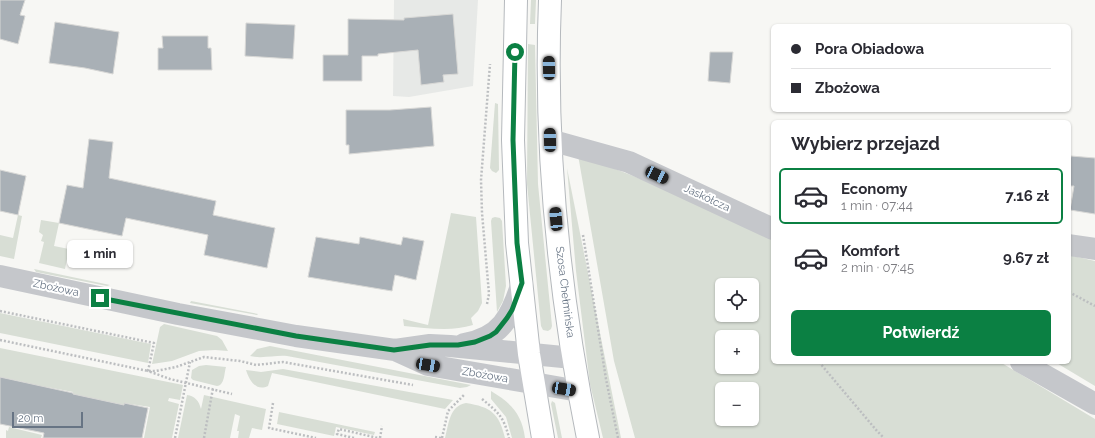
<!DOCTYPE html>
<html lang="pl">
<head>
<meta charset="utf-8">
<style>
	:root { --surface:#fff; --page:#f2f2f3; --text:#2b2b33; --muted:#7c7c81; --line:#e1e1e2; --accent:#0b8043 }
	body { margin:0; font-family:Raleway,sans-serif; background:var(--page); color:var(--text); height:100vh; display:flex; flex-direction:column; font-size:15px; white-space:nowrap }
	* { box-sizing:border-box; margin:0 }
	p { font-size:13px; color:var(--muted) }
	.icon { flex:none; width:22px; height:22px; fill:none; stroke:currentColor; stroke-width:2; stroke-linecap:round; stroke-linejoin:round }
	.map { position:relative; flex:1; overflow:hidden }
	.drawer { position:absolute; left:771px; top:120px; width:300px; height:244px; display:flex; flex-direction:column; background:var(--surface); border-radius:6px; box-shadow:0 1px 3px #0004 }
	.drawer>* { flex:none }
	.guide { position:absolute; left:771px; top:24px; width:300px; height:88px; border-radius:6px; box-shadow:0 1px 3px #0004; display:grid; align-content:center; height:88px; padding:0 20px; background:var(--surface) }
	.buttons { position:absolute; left:715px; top:278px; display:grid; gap:8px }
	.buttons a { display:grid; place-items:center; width:44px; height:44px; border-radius:6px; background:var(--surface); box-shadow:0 1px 3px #0004; font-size:20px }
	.scale { position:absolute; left:12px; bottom:10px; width:71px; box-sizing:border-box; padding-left:4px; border:2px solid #677484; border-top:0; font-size:11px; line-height:14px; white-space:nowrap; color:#677484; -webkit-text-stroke:3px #fff; paint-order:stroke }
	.end { position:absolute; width:18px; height:18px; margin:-9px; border:5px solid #0b8043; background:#fff; box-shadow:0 0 0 2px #fff }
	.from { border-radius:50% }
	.bubble { position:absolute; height:28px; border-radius:6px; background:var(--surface); box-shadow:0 1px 3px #0004; font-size:13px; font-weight:700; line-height:28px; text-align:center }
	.car { position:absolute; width:12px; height:24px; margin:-12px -6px; border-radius:5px; box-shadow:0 0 3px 1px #0007; background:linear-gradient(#222 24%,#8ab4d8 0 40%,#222 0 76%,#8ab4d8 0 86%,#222 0) }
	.guide b { display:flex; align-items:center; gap:14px; height:38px; font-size:15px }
	.guide b+b { border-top:1px solid var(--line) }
	.guide i { width:10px; height:10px; background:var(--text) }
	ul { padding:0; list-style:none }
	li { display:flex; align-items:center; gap:12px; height:56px; margin:0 8px 6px; padding:0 12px; border:2px solid transparent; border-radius:6px }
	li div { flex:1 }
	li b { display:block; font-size:15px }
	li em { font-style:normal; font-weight:700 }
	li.active { border-color:var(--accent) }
	li>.icon { width:36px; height:36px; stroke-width:1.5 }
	h2 { padding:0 20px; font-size:18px; line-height:48px }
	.button { display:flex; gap:8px; margin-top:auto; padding:8px 20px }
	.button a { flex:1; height:46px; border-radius:6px; background:var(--accent); color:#fff; font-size:16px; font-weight:700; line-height:46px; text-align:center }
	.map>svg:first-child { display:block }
	.built { fill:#e7e9e7 }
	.green { fill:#d8ded5; fill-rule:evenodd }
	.building { fill:#a9b0b6; stroke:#d8d8d6 }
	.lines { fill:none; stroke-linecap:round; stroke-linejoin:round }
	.major-casing { stroke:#b5b9bd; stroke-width:24 }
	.path { stroke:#bcbec0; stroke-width:2.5; stroke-dasharray:2 2; stroke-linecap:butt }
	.minor { stroke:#c5c7cb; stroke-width:22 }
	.major { stroke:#fff; stroke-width:22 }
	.route { stroke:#0b8043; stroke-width:5 }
	.labels { text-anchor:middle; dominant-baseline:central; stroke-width:4; stroke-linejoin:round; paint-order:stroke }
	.street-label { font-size:11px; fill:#677484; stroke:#fff }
</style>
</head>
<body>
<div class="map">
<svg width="1095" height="438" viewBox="0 0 1095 438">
	<rect width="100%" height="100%" fill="#f7f7f4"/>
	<path class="built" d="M394,0H478L473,86L409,97L393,96Z"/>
	<path class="green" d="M531,0H536L535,24H530Z
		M528,44L535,45L538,184L552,326L551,329L548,331L543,330L541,326L527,184Z
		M495,103L498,104L499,170L496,173L492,171L490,168Z
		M578,155C644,179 710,207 773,239V362H1000L1095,419V438H635L614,361ZM722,285H752V315H722ZM722,337H752V367H722ZM722,389H752V419H722Z
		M567,168L621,438H603L590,384L576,271Z
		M451,213L476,217L482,303L478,311L471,318L473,325C451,332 427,328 404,326L403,319L428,325Z
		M18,215L22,216L14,259L0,256V235L13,238Z
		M495,217L500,218L502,221L506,286L503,301L497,312L491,221L492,218Z
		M41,220L59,223L54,246L69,249L65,269L39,263L44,242L41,241L43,235L39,232Z
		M1069,255L1095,261V386L1055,362H1069Z
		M34,269L110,285L107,286L36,272Z
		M191,301L258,314L257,315L190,303Z
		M0,313L151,344L148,363L0,333Z
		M164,324L217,336L222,340L228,351L215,350L199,351L172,361L152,364L160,327Z
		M270,346L471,385L467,387L460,388L287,356C275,355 262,359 250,356L257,349Z
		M0,348L183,385L180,400L169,398L168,401L179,404L172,438H144L150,407L124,403V405L73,394V392L47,387L46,389L24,384V382L0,377Z
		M206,365L226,367C224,373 225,385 217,386L193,380L191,378L192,370L199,366Z
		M283,369L453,400L445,409L272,373L268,386C256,392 249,380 246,370L261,372Z
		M491,391C511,403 522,414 525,438H512L506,417L491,399Z
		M187,395C195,396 199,401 201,409L204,395L266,409L262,430L252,428L249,438H238L239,431H237L240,416L235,414L230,438H178Z
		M552,401L555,403L562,438H558L551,404Z
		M466,403C491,407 499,413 505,438H445C449,424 449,406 466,403Z
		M279,412L375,432L374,435L336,427L334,436L277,424Z
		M9,427L42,435L41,438H42H6V430L8,431Z"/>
	<path class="building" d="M0,0H25L20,15L25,16L18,44L0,39Z
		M453,14L458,74L443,75L444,82L421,85L418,50L378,54V56H362V81H323V55H348V19L404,20V18Z
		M55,22L119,32L113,74L85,68L49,63Z
		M246,23L295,25L293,59L245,56Z
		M162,36H208V48H211L212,70H158V48H163Z
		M710,52H733L730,83L708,81Z
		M431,107L434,146L349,154V145H346V110H390Z
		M89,139L113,142L109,178L216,201L213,215L275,228L267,268L204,255L208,235L126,218L122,236L59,223L67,185L83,188Z
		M1071,156L1095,158V214L1070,210L1074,186H1069V166Z
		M0,170L26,176L18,215L0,211Z
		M316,237L359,244L360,237L401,245L403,237L424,241L416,280L395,275L392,291L308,277Z
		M0,377L73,393V394L124,405V403L148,408L142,438H43L44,433L0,424Z"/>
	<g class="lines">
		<g class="major-casing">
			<path id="major" d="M516,0L513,140L517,243L529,354L543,438
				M550,0C544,146 559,295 588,438"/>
		</g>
		<path class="path" d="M583,235L606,379L618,438
			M1069,292L1095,306
			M487,304L489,294L482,213L481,180L490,64
			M0,311L154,343L148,371L170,379L232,394
			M0,340L148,371H156L176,367L204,357L240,361L256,365L283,362L413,385
			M819,362L877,431L884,438
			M482,399C498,412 504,417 509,438
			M273,403L269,428L316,438
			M435,437L441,438
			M175,438L190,362
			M204,438L213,388
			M354,438L337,434L339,429L378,438
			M380,438L382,426
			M442,438L448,411L465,394"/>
		<path class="minor" d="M550,140L629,162L773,229
			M1069,245L1095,249
			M0,276L178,314L296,336L395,350L430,345L450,346L573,358
			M464,344C501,338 511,317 522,283
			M395,350L428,365L579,391
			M1021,362L1095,404"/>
		<use href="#major" class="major"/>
	</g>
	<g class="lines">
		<path class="route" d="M100,298L296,336L394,350L430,345H458L475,342L490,336L496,332L507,318L512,310L522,283L517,243L513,140L515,52"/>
	</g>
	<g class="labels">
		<g class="street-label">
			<text transform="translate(707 198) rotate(25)">Jaskółcza</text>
			<text transform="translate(56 288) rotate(12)">Zbożowa</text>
			<text transform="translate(565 292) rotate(83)">Szosa Chełmińska</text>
			<text transform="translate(485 375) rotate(10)">Zbożowa</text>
		</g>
	</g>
</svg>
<div class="buttons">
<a><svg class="icon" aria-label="locate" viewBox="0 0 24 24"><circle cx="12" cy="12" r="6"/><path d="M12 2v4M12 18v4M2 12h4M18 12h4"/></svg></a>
<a>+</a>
<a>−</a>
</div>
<div class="scale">20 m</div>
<i class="end from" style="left:515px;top:52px"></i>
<i class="end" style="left:100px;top:298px"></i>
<div class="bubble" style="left:67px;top:240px;width:66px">1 min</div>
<i class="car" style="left:549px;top:68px;rotate:359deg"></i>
<i class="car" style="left:550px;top:140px;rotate:359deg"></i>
<i class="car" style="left:657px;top:175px;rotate:115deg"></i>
<i class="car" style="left:556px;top:219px;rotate:355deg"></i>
<i class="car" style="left:428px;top:365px;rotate:100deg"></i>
<i class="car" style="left:564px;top:389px;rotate:100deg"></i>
<div class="guide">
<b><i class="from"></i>Pora Obiadowa</b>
<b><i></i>Zbożowa</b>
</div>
<section class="drawer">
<h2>Wybierz przejazd</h2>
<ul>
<li class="active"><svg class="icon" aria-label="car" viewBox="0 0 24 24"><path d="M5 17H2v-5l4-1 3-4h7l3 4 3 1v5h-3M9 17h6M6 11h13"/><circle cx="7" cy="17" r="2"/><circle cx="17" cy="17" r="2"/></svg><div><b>Economy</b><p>1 min · 07:44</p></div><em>7.16 zł</em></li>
<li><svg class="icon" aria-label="car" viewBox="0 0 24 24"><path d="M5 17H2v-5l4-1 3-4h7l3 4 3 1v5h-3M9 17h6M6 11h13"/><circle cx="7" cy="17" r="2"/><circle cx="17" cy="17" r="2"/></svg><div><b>Komfort</b><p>2 min · 07:45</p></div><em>9.67 zł</em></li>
</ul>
<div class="button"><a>Potwierdź</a></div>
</section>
</div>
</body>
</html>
